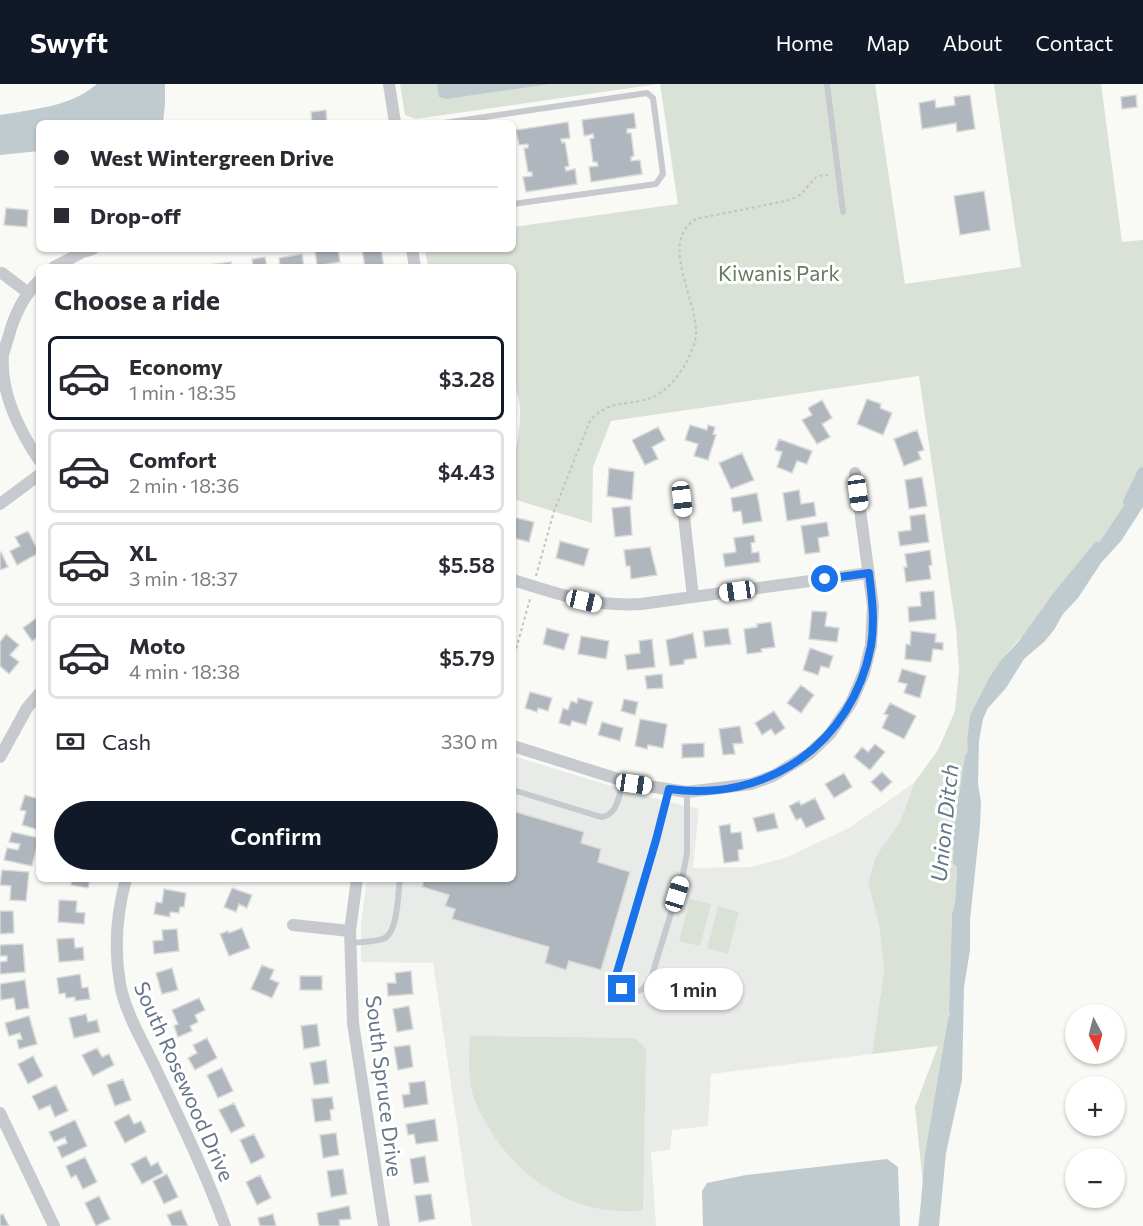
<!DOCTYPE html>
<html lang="en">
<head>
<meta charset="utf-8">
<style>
	:root { --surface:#fff; --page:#f7f7f7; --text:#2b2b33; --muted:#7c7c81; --line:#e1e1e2; --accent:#111827 }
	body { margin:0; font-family:Commissioner,sans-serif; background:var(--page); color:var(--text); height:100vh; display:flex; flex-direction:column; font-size:22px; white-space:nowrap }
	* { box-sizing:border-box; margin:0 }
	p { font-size:20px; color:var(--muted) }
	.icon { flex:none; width:33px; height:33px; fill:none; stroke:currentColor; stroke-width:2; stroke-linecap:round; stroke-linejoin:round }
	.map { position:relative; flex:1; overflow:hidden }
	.sheet { position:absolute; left:36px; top:180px; width:480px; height:618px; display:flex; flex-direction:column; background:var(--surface); border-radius:9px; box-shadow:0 2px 4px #0004 }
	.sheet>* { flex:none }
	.hud { position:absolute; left:36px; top:36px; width:480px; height:132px; border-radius:9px; box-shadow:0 2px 4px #0004; display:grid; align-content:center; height:132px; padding:0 18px; background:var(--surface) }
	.needle { width:39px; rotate:173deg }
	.tools { position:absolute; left:1065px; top:920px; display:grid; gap:12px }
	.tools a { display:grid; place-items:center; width:60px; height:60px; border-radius:50%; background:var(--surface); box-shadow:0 2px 4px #0004; font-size:30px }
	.end { position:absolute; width:27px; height:27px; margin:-14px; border:8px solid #1a73e8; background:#fff; box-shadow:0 0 0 3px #fff }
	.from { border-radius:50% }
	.bubble { position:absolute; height:42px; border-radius:21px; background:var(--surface); box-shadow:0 2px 4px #0004; font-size:20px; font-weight:600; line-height:42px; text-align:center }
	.car { position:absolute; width:18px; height:36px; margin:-18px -9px; border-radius:8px; box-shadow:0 0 4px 2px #0007; background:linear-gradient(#fff 24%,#345 0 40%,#fff 0 76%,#345 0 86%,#fff 0) }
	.hud b { display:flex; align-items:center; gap:21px; height:57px; font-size:22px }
	.hud b+b { border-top:2px solid var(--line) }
	.hud i { width:15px; height:15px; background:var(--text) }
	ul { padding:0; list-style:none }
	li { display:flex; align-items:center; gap:18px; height:84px; margin:0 12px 9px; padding:0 6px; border:3px solid var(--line); border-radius:9px }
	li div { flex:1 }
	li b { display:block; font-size:22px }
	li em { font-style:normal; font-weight:600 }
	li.selected { border-color:var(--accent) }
	li>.icon { width:54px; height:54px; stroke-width:1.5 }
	h2 { padding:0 18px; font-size:27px; line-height:72px }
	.pay { display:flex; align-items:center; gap:15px; height:66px; padding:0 18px; font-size:22px }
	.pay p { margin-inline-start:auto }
	.primary-button { display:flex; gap:12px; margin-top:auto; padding:12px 18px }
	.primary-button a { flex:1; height:69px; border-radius:36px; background:var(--accent); color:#fff; font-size:24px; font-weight:600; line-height:69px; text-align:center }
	header { display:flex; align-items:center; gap:36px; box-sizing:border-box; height:84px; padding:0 30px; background:var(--accent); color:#fff }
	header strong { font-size:28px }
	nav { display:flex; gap:33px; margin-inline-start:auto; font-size:21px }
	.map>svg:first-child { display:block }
	.built { fill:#e9ebe9 }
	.green { fill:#dae1d7 }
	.water { fill:#c0cbd0 }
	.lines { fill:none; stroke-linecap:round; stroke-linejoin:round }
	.canal { stroke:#c0cbd0; stroke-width:12 }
	.building { fill:#afb6bd; stroke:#dadbd8; stroke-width:1.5 }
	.path { stroke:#c2c3c6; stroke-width:2; stroke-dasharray:3 3; stroke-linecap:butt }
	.lane { stroke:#c6c9ce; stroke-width:6 }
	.street { stroke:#c6c9ce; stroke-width:12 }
	.route { stroke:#1a73e8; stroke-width:8 }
	.labels { text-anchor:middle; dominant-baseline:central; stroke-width:6; stroke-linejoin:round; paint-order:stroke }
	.park-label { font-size:21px; fill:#647a61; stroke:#fff }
	.street-label { font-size:21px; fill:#667689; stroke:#fff }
	.water-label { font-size:22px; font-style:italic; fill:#627884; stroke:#fff }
</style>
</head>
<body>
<header>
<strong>Swyft</strong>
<nav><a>Home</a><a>Map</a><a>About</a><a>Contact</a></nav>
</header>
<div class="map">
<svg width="1143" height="1142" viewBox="0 0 1143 1142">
	<rect width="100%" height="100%" fill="#f9f9f6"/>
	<path class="built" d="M513,672L637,710L699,725L693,784L751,783L785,774L849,744L914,699L901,736L876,772L868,798L879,841L884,886L872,970L711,990L708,1042L672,1046L670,1066L651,1068L656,1142H472L433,879L361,878V840L367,795H513Z"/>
	<path class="green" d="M400,0H658L416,35L405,31Z
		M660,0H875L905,200L1021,183L994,0H1101L1122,158L1143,156V393L1092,469L1079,494L1028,545L1001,576L990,592L970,631L967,656L969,705L958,769L955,818L952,830L949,925L953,964L951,982L948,1007L932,1079L924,1142H918L923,1100L915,1023L938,962L872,970L884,886L879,841L868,798L876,772L901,736L914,699L938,666L955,627L959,586L956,544L919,292L611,337L593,383L592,439L513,415C513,405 512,395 513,386C515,362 528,321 513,302V183H428L425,165H513V143L678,120Z
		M690,815L711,820L700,862L679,857Z
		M718,822L739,828L728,870L707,864Z
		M470,952L635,954L646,965L643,1126C581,1134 525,1100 492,1049C483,1034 474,1020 471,1003C468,986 469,969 470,952Z"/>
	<path class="water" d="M97,0H165V20L163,39H39V67L0,71V31C34,25 70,23 97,0Z
		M437,0H550L446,15L439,13Z
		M1143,393V423L1121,457L1101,479L1078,514L1063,530L1054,546L1044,558L1024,575L1006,604L988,624L983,635L979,657L978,699L981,719L980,741L970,836V866L964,903L962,996L946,1069L939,1142H924L932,1079L948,1007L951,982L953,964L949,925L952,830L955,818L958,769L969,705L967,656L970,631L990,592L1001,576L1018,558L1048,517L1079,494L1092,469Z
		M887,1075L898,1083L900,1142H703L702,1107L707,1099L746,1091Z"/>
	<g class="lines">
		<path class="canal" d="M1129,418L1143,389
			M1054,518L1098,464
			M959,777L960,745L971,673
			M925,1142L931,1071L954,936"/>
	</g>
	<path class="building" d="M970,11L975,45L957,48L956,39L922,45L919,19L935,16L936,24L955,21L954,13Z
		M1136,11L1137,23L1122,25L1121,13Z
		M326,26L327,39H312L311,28Z
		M634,29L636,44L627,45V49H631L634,72L631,73V77L640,76L642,90L591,98L589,83L598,82L597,78H593L590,55L594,54L593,50L584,52L582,36Z
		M568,38L570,54L561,55L562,59L565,58L569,82L565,83L566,87L575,85L577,100L526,108L523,93L532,92V88H528L524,64H528V60L519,61L516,46Z
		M984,107L990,146L960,151L954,112Z
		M6,124L28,126L27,143L4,141Z
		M338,165L340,178L317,182L315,166Z
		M362,165H381L384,183H365Z
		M302,170L304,183H280L279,174Z
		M265,173L267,183H246L253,182L252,175Z
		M231,178V183H202V182Z
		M867,315L881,320L880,324L892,329L883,351L857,340Z
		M822,316L832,334L822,340L830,353L817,360L802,336L812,331L808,324Z
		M690,341L707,346L708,341L715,343L713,350L716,351L708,376L694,372L698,360L685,356Z
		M658,343L665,356L652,363L658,375L645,381L632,356Z
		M917,346L924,366L918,368L921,375L904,382L894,355Z
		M779,355L812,367L807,380L797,377L792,389L777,383L782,368L775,366Z
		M742,369L754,396L731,405L719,379Z
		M609,384L634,388L632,416L607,412Z
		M922,393L927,422L909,425L905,396Z
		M799,406L801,420L814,418L816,432L787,437L783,409Z
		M757,409L762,437L743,440L741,427L733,428L731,414Z
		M630,422L632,451L615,453L612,424Z
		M925,430L929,458L900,462L898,448L911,446L910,432Z
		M513,433L534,438L529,458L514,454L513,460Z
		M827,438L829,452L818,454L820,468L805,470L801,442Z
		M28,447L39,469L17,481L10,467L20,462L15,453Z
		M754,451L755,458L751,459L752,469L759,468L760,478L725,483L723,470L736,468L734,454Z
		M560,457L589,465L584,482L556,474Z
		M650,463L657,491L631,495L630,482H626L624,466Z
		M930,466L932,481L929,482L931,495L906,498L904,483H907L905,470Z
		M1,468L8,483L0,486V469Z
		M934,507L936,535L909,538L908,523L921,522L920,508Z
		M812,527L827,528L825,542L839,544L837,558L809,555Z
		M39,532V552L32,557L23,544Z
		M771,538L775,563L761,565L762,568L747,570L744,545L757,543V540Z
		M547,544L569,550L564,566L543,560Z
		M728,544L731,560L705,563L703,547Z
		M911,547L936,550L935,558L943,559V566L933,565L931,578L905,575L906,560L910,561Z
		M693,549L697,574L684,576V580L670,582L666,556Z
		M6,550L19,561L10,571L19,578L9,590L0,582V558Z
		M581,552L609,557L606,575L578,570Z
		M652,555L655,583L627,586L625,571L640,569L639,557Z
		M810,564L833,572L829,584L821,582L818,591L803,586Z
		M902,585L926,592L920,614L904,609L907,600L898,598Z
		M662,590L663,604L647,605L645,592Z
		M801,601L814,611L801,629L787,619Z
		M530,608L552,614L548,627L538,624L537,628L525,624Z
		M578,614L593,618L586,641L572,637L570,642L559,639L563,624L568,626L571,617L577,619Z
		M624,615L638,618L635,631L621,627Z
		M890,619L916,632L904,655L882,644L888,631L884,630Z
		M774,627L785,644L775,651L771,645L762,651L755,639Z
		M640,635L667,640L663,664L648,661L647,665L635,662Z
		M602,638L623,644L620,657L598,651Z
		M740,642L743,659L733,660L735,670L723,671L719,645Z
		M704,659V673L682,674V660Z
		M875,660L885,668L870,686L854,673L862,663L868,668Z
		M882,688L892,698L881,708L871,698Z
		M844,689L852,703L834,714L825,700Z
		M25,711L39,715V746L22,741L26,727L20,726Z
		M815,714L825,735L806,744L801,734L796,736L789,722L799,717L801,721Z
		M513,727L584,748L581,759L601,765L598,778L630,788L601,886L569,877L566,886L545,879L549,863L452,835L455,825L445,822L449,811L422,803L424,795H513Z
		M774,729L778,744L757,748L753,734Z
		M730,740L731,749L741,748L743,765L738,766L739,777L724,779L719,742Z
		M12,748L39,754L32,782L4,776L7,764L18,766L20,760L9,758Z
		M2,786L29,788L26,817L10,816L11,802L0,801Z
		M72,795H90L88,804L71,801Z
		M232,804L252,811L247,824L239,820L236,828L224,823Z
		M164,805L186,809L184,823H180L179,829L170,828V833L154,830L156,818L162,819Z
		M59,816L77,817L76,828L85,829L84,840L58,838Z
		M0,827H13L14,849L0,850Z
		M242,844L250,864L229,872L220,850L228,847L229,849Z
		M177,845L179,867L154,870L153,857L163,856L162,846Z
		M74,854L75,864L83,863L84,876L59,878L57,855Z
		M23,860L25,888L0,890V878L7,877V872H0V861Z
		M262,881L274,886L270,895L279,899L272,914L251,905Z
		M172,884L178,906L162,910L156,889Z
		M411,887L413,910L388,912L387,899H396L395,889Z
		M80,890L82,904L88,903L90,915L75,917V913L66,914L65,909L59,910L57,894Z
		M300,892H322V906H300Z
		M25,896L29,924L16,926L14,914L1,916L0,900Z
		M199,914L205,926L195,931L198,938L190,942L192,947L178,953L174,942L178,940L172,926Z
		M409,922L413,945L397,948L393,925Z
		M86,930L88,938L97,936L100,948L74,954L69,934Z
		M29,932L37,960L19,965L17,956L22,955L20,949L9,952L5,939Z
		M317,940L320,962L304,965L301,942Z
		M207,954L217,974L195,986L188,974L197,969L193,961Z
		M410,961L413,983L398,986L394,963Z
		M97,964L102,973L109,970L114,981L93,992L82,971Z
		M33,972L43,992L28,1000L18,980Z
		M326,976L329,999L314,1001L310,979Z
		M222,984L233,1007L218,1014L207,991Z
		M123,995L131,1016L115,1022L107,1001Z
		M425,997L428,1020L404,1024L402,1011L410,1010L409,999Z
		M56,1001L68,1027L55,1033L50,1021L39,1026L32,1012Z
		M332,1013L334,1025L330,1026L331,1036L315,1038L312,1015Z
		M234,1019L245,1042L231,1049L219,1026Z
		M129,1030L134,1040L141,1037L146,1048L125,1059L114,1038Z
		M435,1035L438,1057L416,1060L414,1050L408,1051L406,1040Z
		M75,1036L87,1062L62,1074L57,1063L67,1059L65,1053L54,1058L49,1048Z
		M336,1049L339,1071L323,1074L320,1051Z
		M254,1050L265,1073L251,1080L240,1056Z
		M146,1072L151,1082L158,1078L163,1089L142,1100L131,1080Z
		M425,1072L429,1098L414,1100L410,1075Z
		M85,1073L97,1098L83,1105L76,1091L71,1094L66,1082Z
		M343,1085L347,1110L331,1113L327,1087Z
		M167,1090L178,1113L164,1120L153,1097Z
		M260,1091L271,1114L257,1121L246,1098Z
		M431,1110L435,1135L419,1138L415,1112Z
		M99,1112L110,1135L96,1142L85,1119Z
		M349,1122L351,1135L339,1136L340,1142H319L317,1129Z
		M181,1126L188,1142H172L167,1131Z
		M3,1130L9,1142H0V1131Z
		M273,1130L276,1142H260L258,1134Z"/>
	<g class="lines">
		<path class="path" d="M536,492L554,427L590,337C608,316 624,322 648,315C665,309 679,293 687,277C691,268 697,257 696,247C696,218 667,169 686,144C688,140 693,137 696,135L790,116L800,111L817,92L831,91
			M513,576L530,515"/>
		<path class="lane" d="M827,0L843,128
			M444,39L647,9L653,14L663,90L656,100L513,120
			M668,705L656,756L616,892L619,900L626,908C642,910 646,903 652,891L683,790L687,769V708
			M513,706L601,733C618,731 619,711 623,697
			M352,859C361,858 376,858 385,854C398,847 398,808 400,795"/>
		<path class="street" d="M389,0L395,39
			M412,165L415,183
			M54,183L83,168L93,165
			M2,189L27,208
			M39,197C25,210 17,226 11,244C9,253 5,262 3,271C0,309 19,346 39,376
			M682,415L693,513
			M0,420L39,391
			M513,496C558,510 593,523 641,520L869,489
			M513,662L634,700L687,708L751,700L773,692L809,670L830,650L851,619L864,589L871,561L873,522L855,389
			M0,673L27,624L39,610
			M126,795C117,828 114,865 120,899C124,926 143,958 155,983C180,1036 205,1087 225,1142
			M357,795L350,847L353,939L384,1142
			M293,841L350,847
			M0,1029L54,1142"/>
	</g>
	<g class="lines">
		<path class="route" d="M622,905L616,892L656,756L669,705C767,719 852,660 871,562C875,538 872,513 869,489L825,495"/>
	</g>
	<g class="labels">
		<g class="park-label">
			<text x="779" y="188">Kiwanis Park</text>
		</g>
		<g class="street-label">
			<text transform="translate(185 997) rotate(66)">South Rosewood Drive</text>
			<text transform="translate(385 1002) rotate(83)">South Spruce Drive</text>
		</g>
		<g class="water-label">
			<text transform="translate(944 739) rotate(-84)">Union Ditch</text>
		</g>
	</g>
</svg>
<div class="tools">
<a><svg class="needle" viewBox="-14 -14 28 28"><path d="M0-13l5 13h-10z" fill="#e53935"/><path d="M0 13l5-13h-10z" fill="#7c7c81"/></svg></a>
<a>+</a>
<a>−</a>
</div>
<i class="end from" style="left:825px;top:495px"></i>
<i class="end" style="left:622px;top:905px"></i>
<div class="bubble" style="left:644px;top:884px;width:99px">1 min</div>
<i class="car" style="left:858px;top:409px;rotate:172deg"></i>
<i class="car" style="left:682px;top:415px;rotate:173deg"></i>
<i class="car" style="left:737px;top:507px;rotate:262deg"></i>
<i class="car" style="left:584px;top:517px;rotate:103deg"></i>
<i class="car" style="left:634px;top:700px;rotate:98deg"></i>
<i class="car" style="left:677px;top:810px;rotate:17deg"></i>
<div class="hud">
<b><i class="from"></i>West Wintergreen Drive</b>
<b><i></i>Drop-off</b>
</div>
<section class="sheet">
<h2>Choose a ride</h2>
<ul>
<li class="selected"><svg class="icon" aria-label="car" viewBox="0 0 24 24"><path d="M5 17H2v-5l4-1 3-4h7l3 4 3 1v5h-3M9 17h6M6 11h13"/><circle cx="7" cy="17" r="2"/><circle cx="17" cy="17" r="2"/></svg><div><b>Economy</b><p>1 min · 18:35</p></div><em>$3.28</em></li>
<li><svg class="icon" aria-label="car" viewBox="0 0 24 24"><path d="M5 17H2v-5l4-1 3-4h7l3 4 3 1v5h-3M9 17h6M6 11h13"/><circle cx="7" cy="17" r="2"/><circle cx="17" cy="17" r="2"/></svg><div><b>Comfort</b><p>2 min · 18:36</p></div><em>$4.43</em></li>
<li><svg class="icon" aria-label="car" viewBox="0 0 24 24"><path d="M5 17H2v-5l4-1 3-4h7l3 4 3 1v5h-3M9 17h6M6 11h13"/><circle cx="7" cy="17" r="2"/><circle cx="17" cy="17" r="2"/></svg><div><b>XL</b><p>3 min · 18:37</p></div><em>$5.58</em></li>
<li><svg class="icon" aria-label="car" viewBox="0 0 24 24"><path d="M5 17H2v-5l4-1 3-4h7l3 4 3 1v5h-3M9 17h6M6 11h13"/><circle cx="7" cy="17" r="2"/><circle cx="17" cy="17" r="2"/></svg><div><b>Moto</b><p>4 min · 18:38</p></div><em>$5.79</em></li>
</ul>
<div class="pay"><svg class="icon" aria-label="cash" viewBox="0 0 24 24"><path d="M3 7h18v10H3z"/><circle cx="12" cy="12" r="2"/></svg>Cash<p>330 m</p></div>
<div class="primary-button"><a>Confirm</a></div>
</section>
</div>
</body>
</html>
